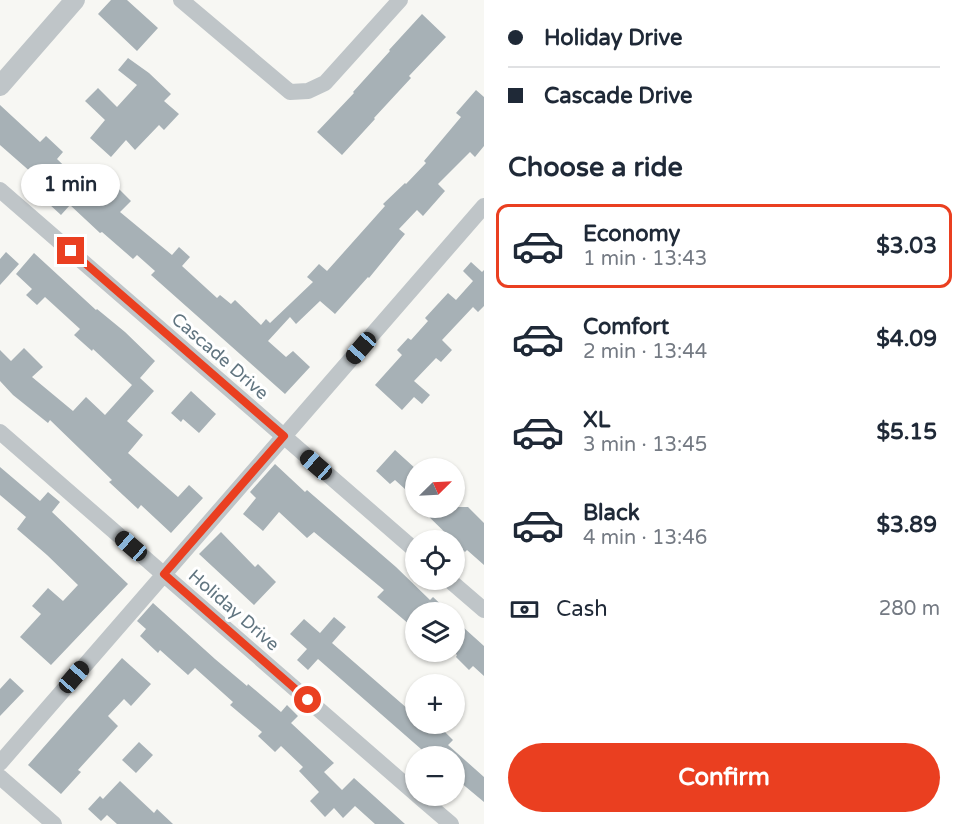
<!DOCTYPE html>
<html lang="en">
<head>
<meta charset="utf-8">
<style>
	:root { --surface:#fff; --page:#f6f6f7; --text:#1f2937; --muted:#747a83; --line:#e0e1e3; --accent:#ea3f20 }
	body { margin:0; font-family:"Varela Round",sans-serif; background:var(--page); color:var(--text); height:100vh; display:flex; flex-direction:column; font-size:22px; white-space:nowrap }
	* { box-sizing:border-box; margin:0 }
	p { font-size:20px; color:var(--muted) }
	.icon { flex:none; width:33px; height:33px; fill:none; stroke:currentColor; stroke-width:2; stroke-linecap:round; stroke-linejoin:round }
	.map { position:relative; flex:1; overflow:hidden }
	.sheet { display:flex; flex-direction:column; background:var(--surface); width:480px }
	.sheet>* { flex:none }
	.top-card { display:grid; align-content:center; height:132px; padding:0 24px; background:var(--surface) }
	.needle { width:39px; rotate:66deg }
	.tools { position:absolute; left:405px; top:458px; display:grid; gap:12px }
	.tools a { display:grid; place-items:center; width:60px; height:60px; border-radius:50%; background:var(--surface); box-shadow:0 2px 4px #0004; font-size:30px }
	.end { position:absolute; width:27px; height:27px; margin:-14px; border:8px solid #ea3f20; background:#fff; box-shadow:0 0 0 3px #fff }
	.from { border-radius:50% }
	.bubble { position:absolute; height:42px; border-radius:21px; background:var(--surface); box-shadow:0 2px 4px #0004; font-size:20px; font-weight:700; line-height:42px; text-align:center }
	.car { position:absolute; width:18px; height:36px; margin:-18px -9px; border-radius:8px; box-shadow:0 0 4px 2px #0007; background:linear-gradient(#222 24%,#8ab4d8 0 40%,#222 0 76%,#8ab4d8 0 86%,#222 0) }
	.top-card b { display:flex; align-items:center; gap:21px; height:57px; font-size:22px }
	.top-card b+b { border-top:2px solid var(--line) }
	.top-card i { width:15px; height:15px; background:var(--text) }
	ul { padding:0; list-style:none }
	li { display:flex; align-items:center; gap:18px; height:84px; margin:0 12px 9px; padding:0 12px; border:3px solid transparent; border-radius:12px }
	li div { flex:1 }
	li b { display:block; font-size:22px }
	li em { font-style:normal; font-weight:700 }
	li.selected { border-color:var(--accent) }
	li>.icon { width:54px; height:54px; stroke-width:1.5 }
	h2 { padding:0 24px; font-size:27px; line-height:72px }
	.pay { display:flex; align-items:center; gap:15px; height:66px; padding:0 24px; font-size:22px }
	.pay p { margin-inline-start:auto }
	.primary-button { display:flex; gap:12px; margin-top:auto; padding:12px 24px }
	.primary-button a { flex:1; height:69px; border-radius:36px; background:var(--accent); color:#fff; font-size:24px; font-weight:700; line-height:69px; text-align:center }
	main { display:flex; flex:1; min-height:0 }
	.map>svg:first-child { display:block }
	.building { fill:#a7b1b6 }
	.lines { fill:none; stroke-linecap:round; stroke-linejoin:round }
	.minor { stroke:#bfc5c8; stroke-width:16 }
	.tertiary { stroke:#bfc5c8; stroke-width:20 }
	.route { stroke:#ea3f20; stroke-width:8 }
	.labels { text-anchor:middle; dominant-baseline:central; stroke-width:6; stroke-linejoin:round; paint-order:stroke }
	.street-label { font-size:18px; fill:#617580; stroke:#fff }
</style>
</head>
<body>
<main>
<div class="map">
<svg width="484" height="824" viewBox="0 0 484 824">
	<rect width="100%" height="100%" fill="#f7f7f3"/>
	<path class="building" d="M111,0H127L158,28L137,51L98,14Z
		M422,14L446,37L409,76L411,78L374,118L375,119L342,155L317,132L354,93L353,92L390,51L389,50Z
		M128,58L149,73L171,94L164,101L179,114L164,130L159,125L135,150L126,140L111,157L90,138L105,120L85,101L98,88L117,107L137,85L118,70Z
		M476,90L484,97V146L475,157L470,152L438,184L445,191L423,216L417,210L399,229L405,234L369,278L368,277L335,314L320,301L296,324L290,317L268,341L286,357L293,351L310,367L285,394L151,275L155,271L137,255L133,259L102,232L100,233L70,205L61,215L49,204L57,195L0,145V105L40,142L46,136L63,152L57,159L89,190L93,185L109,200L119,189L131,201L120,212L172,255L179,247L190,257L182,266L217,298L220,295L231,304L235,300L261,325L266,319L270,323L313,282L307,277L319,264L327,271L385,206L383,204L405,183L406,184L426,163L424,161L461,117L456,113Z
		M6,252L19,264L0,285V259Z
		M34,253L96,310L97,309L125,332L155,361L140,378L154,391L127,421L143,435L128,453L178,497L189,485L203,498L171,533L141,505L138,509L109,482L112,480L50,420L48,423L13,395L0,381V350L11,361L24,348L43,367L32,377L73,411L86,397L105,415L132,385L93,349L92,351L74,335L80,329L45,297L37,305L26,295L32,289L16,274Z
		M471,262L482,272L484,270V306L478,312L473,307L442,340L452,350L441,362L436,358L414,381L430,395L422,404L414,397L402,410L375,385L402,355L397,350L408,338L411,340L428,321L425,318L448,293L456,300L473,281L463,271Z
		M191,391L216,414L199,433L183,419L181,422L171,413Z
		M395,450L416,469V499L395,480L390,484L376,471Z
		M275,464L305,492L307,490L396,567L430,600L433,597L449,612H416V630L377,597L384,590L314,532L307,538L279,512L263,531L243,514L256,498L250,492Z
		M0,467L40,501L48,492L60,502L52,512L128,584L51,665L20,637L41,614L32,606L48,588L63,601L78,585L47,555L17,529L26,517L0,495Z
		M419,507H468L484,523V565L467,550L465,552Z
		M221,532L255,567L258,564L276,582L254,605L199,554Z
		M153,603L215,659L247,686L248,684L281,712L287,705L298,716L291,723L334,763L324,772L342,790L354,778L405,824H375L355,806L343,818L334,808L325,817L310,801L319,792L299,771L303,767L281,746L275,752L258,736L262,732L230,705L233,702L195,668L188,675L160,650L158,653L140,636L146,629L137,621Z
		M334,617L346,627L332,643L416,716V723H424L433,731L438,725L453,740L448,745L484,777V802L454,777V756H429L318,659L308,670L297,660L307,649L290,634L304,619L320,633Z
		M454,619L484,646V676L473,666L469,670L456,657L457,655L454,652Z
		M122,658L151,684L131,706L124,699L108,716L118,726L78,770L81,772L61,794L28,765Z
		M10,678L24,691L0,716V689Z
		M139,742L153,755L136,773L122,760Z
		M120,781L154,813L157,809L173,824H117L107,815L101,821L88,809L100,796L103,799Z"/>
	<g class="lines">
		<path class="minor" d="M181,0L290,92L308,91L325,83L400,0
			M0,190L416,551
			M0,432L416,794
			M448,579L484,610
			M0,763L484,206
			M0,777L54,824
			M417,795L451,824"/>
		<path class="tertiary" d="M0,86L75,0"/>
	</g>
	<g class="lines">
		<path class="route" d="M71,251L284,436L164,574L308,700"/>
	</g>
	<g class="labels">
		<g class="street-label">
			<text transform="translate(220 356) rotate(41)">Cascade Drive</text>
			<text transform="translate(234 610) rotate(41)">Holiday Drive</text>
		</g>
	</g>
</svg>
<div class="tools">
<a><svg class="needle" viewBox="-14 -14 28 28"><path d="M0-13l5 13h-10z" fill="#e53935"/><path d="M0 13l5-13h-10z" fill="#747a83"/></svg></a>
<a><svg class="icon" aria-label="locate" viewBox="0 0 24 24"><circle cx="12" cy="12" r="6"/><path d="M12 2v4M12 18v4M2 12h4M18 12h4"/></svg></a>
<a><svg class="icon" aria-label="layers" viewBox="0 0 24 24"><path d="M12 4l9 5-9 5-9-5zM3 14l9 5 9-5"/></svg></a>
<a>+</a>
<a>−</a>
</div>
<i class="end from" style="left:308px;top:700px"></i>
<i class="end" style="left:71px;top:251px"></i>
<div class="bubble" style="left:21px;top:164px;width:99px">1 min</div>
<i class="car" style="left:361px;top:348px;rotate:221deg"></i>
<i class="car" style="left:316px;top:465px;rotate:311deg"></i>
<i class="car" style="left:131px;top:546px;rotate:311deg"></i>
<i class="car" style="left:74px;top:677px;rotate:41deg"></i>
</div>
<section class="sheet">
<div class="top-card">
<b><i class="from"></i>Holiday Drive</b>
<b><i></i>Cascade Drive</b>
</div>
<h2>Choose a ride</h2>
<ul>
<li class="selected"><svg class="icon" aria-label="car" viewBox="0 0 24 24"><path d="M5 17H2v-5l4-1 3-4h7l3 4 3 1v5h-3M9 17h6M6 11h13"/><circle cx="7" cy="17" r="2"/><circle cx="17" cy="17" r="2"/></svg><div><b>Economy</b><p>1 min · 13:43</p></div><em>$3.03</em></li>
<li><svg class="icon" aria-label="car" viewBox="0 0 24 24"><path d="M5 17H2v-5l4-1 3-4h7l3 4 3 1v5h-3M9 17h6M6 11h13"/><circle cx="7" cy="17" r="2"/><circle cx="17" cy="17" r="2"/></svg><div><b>Comfort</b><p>2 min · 13:44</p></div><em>$4.09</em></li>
<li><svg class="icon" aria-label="car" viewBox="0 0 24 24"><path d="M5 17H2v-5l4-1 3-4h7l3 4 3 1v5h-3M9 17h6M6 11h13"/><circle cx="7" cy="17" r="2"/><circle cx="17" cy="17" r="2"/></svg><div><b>XL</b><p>3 min · 13:45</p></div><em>$5.15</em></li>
<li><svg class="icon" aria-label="car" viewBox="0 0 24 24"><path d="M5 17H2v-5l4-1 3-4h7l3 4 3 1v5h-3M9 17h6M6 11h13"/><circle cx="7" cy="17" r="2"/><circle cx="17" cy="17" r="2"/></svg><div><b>Black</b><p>4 min · 13:46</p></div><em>$3.89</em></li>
</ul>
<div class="pay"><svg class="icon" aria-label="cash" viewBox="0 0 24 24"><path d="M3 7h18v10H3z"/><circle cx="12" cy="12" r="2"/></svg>Cash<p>280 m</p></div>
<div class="primary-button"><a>Confirm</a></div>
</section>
</main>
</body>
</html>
